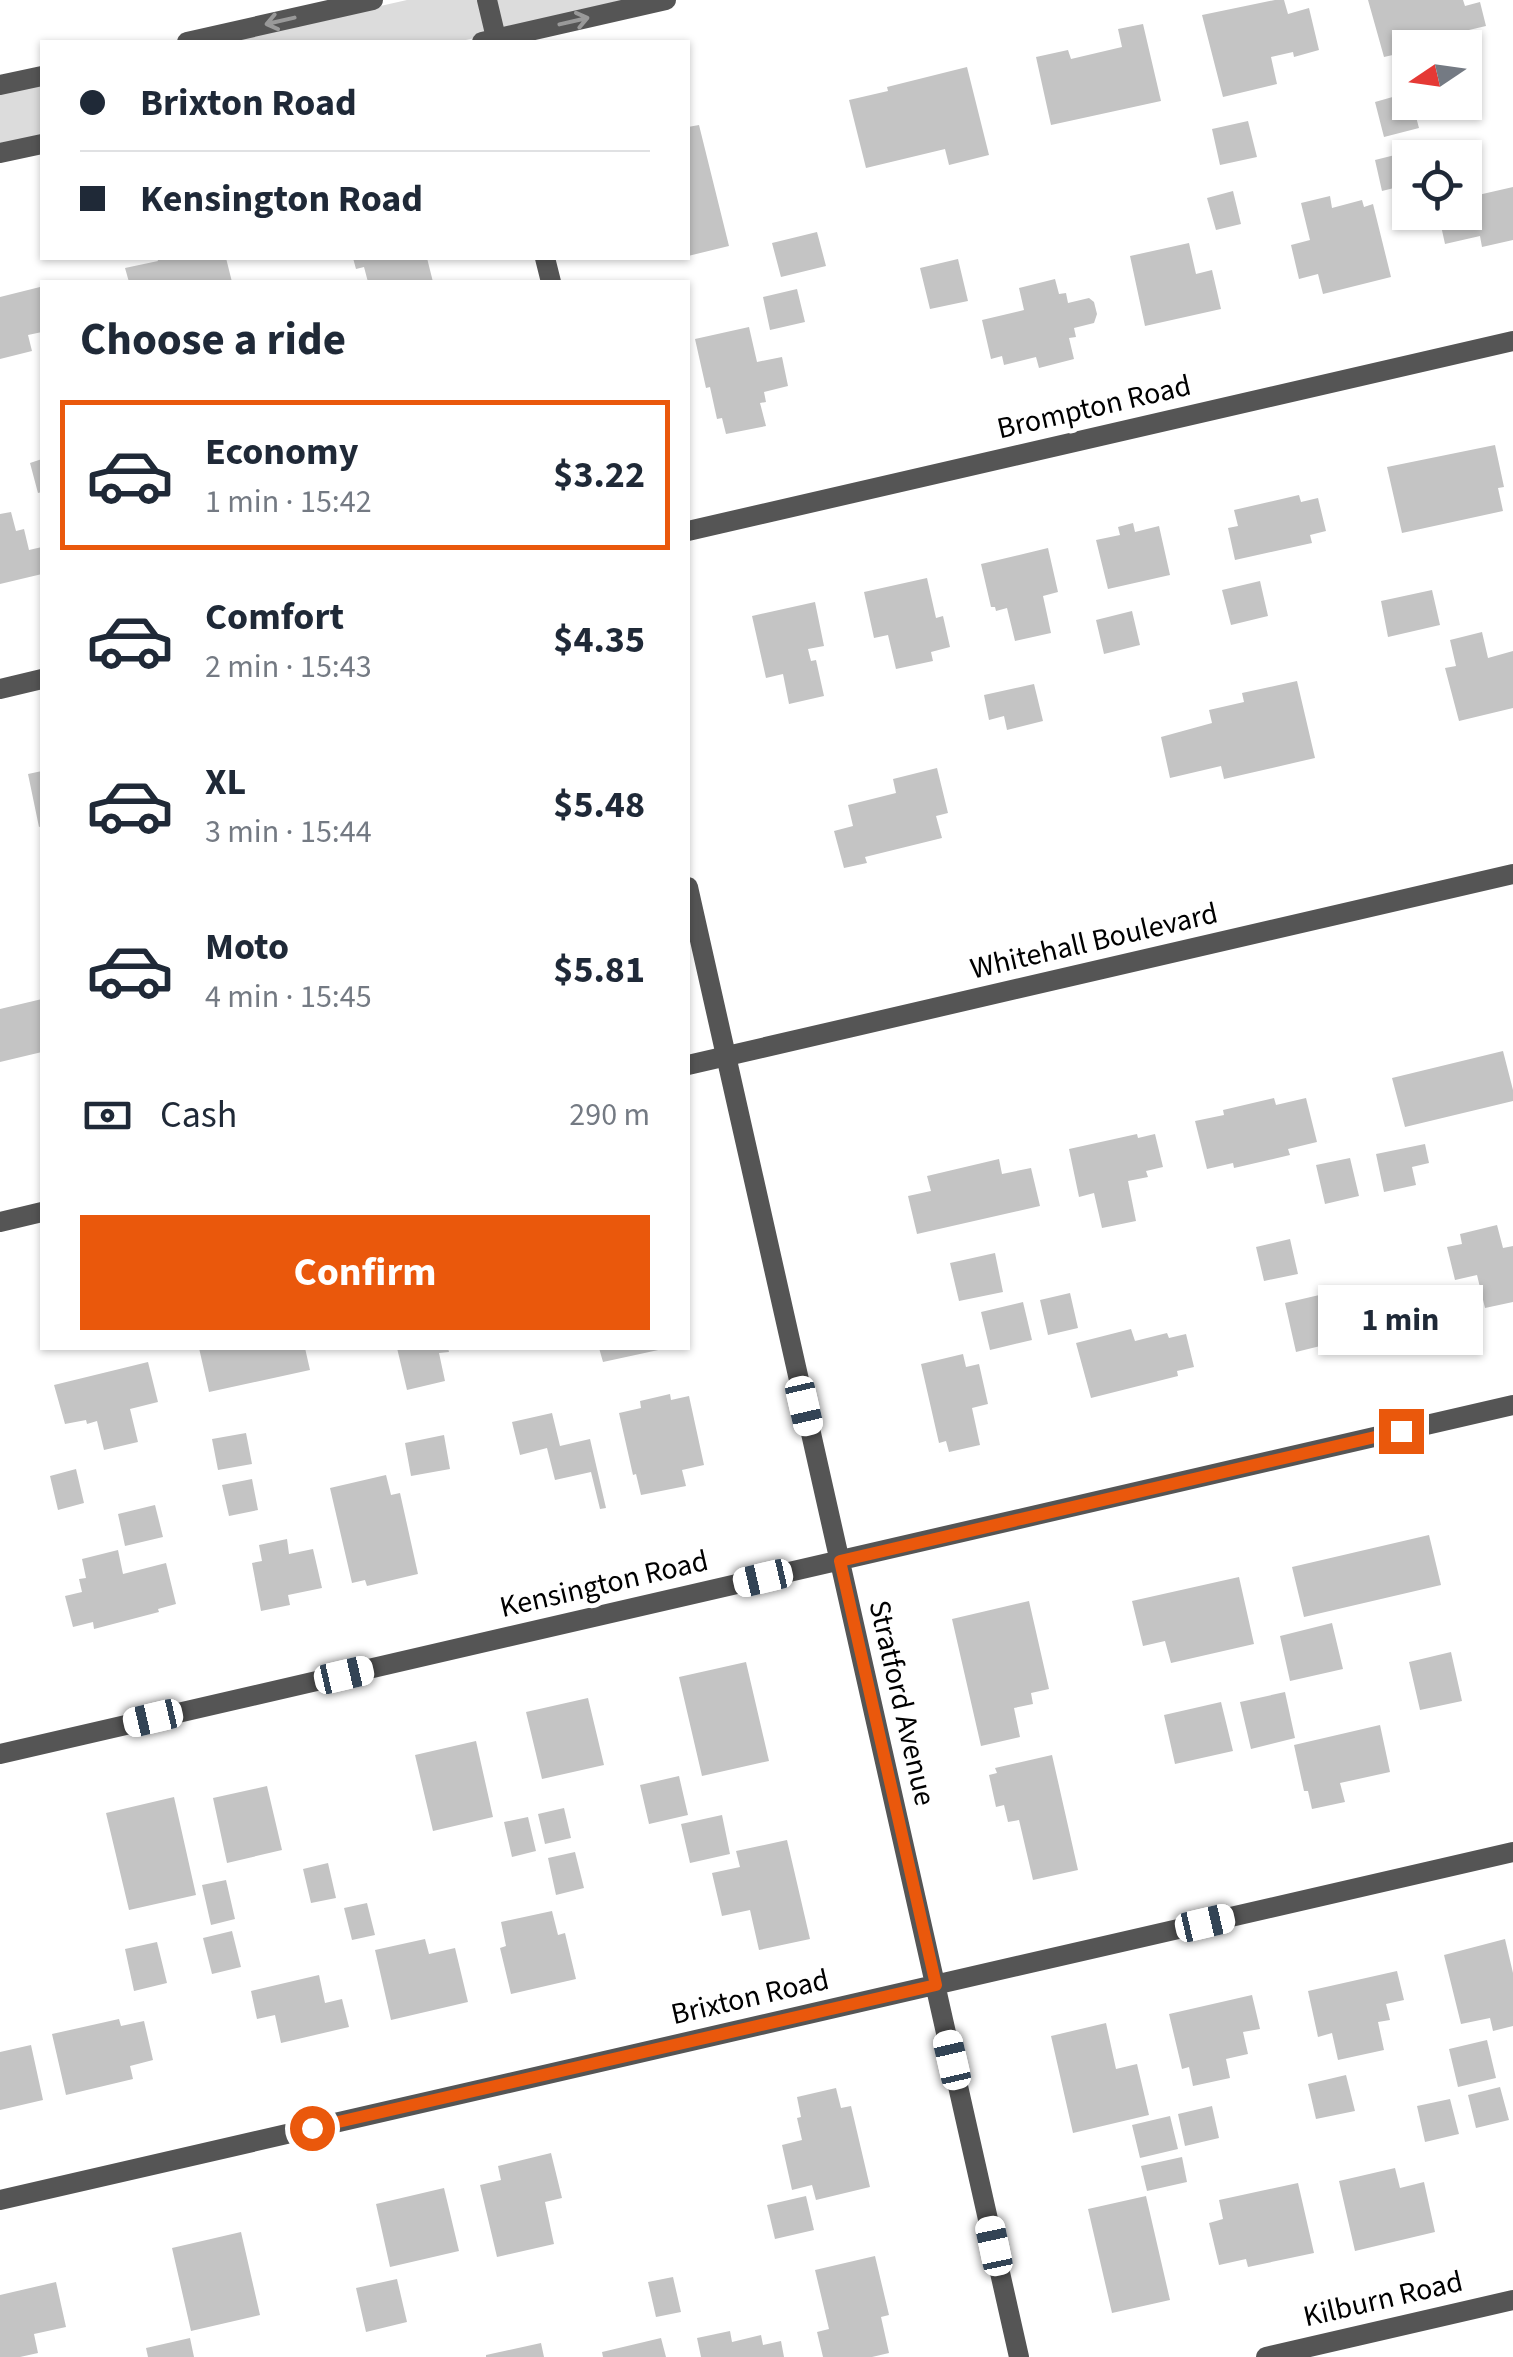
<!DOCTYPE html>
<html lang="en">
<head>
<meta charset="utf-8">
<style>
	:root { --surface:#fff; --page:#f2f2f3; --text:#1f2937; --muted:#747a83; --line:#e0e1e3; --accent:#ea580c }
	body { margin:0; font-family:"Source Sans 3",sans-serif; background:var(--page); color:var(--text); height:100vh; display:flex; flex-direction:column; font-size:38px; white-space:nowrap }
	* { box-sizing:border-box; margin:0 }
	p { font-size:32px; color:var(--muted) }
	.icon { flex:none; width:55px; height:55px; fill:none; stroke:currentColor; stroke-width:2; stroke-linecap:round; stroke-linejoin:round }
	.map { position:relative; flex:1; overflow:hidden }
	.sheet { position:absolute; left:40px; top:280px; width:650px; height:1070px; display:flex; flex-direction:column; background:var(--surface); border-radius:0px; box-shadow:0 2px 8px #0004 }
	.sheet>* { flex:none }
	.guide { position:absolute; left:40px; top:40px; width:650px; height:220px; border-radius:0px; box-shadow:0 2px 8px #0004; display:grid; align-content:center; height:220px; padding:0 40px; background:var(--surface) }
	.needle { width:65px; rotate:257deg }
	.fabs { position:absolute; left:1392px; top:30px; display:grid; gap:20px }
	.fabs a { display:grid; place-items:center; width:90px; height:90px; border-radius:0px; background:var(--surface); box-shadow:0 2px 8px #0004; font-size:50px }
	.end { position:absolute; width:45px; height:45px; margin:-22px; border:12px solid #ea580c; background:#fff; box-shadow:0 0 0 5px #fff }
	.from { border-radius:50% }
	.bubble { position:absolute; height:70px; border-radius:0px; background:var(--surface); box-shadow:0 2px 8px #0004; font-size:32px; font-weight:700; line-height:70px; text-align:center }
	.car { position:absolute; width:30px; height:60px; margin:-30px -15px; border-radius:12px; box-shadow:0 0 8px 2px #0007; background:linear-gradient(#fff 24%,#345 0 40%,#fff 0 76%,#345 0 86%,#fff 0) }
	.guide b { display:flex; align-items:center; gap:35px; height:95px; font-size:38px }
	.guide b+b { border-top:2px solid var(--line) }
	.guide i { width:25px; height:25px; background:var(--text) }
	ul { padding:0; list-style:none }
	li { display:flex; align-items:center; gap:30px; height:150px; margin:0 20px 15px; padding:0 20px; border:5px solid transparent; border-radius:0px }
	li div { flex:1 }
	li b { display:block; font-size:38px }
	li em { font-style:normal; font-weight:700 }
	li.current { border-color:var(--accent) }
	li>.icon { width:90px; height:90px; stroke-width:1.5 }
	h2 { padding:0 40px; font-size:45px; line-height:120px }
	.pay { display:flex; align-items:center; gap:25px; height:110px; padding:0 40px; font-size:38px }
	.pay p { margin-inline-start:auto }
	.action { display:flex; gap:20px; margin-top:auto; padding:20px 40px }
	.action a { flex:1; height:115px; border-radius:0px; background:var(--accent); color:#fff; font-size:40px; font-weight:700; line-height:115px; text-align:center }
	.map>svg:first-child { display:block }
	.green { fill:#dcdcdc }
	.building { fill:#c4c4c4 }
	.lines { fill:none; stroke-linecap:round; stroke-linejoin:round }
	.minor { stroke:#555; stroke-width:20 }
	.oneway { stroke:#999 }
	.route { stroke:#ea580c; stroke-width:12 }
	.labels { text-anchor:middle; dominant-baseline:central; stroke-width:10; stroke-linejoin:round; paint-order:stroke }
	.street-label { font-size:30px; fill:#000; stroke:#fff }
</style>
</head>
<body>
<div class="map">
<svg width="1513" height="2357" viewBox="0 0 1513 2357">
	<rect width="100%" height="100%" fill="#fff"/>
	<path class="green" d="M407,0H641L457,42H221Z
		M42,83V138L0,148V93Z"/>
	<path class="building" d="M1275,0H1284L1288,14L1309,8L1319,50L1294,57L1293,52L1271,57L1277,84L1223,97L1202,15Z
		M1368,0H1463L1465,6L1480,2L1486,26L1456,33L1459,48H1410V51L1384,57Z
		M1143,24L1161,101L1051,125L1036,57L1068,50L1071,59L1122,47L1118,29Z
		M967,67L989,155L949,165L945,149L866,168L849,100L888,91L887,87Z
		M1410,92V102H1412L1419,128L1384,137L1375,102Z
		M1248,121L1257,157L1220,165L1212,129Z
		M699,125L729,246L688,256V127Z
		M1407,152L1410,165V184L1382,191L1375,160Z
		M1513,187V240L1482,247L1480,236L1445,244L1438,212H1465V198Z
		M1233,191L1241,224L1216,230L1207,198Z
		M1330,196L1332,208L1362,200L1364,207L1373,204L1391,277L1323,294L1318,274L1299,279L1291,245L1310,240L1301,203Z
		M817,232L826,266L781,277L772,243Z
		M1189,243L1196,274L1212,270L1221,309L1145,326L1130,256Z
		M157,258H226L232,282H129L125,268L158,261Z
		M353,258H427L433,282H368L364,267L356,269Z
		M958,259L968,301L930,309L920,268Z
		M1055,279L1059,294L1066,293L1068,303L1089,298L1094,302L1097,314L1094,323L1074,328L1076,337L1069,338L1074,359L1039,368L1036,357L1004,365L1002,356L991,359L982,320L1024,310L1019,288Z
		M40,287L42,332L28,335L32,351L0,359V297Z
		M797,289L805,322L770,330L763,297Z
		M749,327L757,362L782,357L788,386L764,392L766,402L760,403L766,426L726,434L722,418L717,419L710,387L706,388L695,339Z
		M1495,445L1504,487L1498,488L1503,511L1402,533L1387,467Z
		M42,459V492L38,493L30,463Z
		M1299,495L1301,502L1318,498L1326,531L1310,535L1312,543L1235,560L1228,528L1238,526L1234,510Z
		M11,512L16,531L24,529L29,550L42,547V574L0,584V514Z
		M1133,523L1135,532L1159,526L1170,575L1108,589L1096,540L1120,535L1118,527Z
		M1048,548L1058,592L1043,596L1051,633L1015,641L1007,608L996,611L995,607H991L981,564Z
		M927,578L936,618L943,616L950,647L931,652L933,661L896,669L888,635L874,638L864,592Z
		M1260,581L1268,616L1231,625L1222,590Z
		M1432,590L1440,625L1388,637L1381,601Z
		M815,602L824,646L808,649L811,661L816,660L824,696L789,704L783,674L766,678L752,616Z
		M1132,611L1140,645L1104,654L1096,620Z
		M1482,632L1488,658L1513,651V708L1459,721L1445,668L1456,666L1450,640Z
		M1297,681L1315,758L1224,779L1221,766L1170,778L1161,737L1212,723L1209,710L1244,702L1242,693Z
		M1034,684L1043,721L1007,730L1004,716L989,720L984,695Z
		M937,768L948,813L936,816L942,838L865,857L867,863L844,868L834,831L853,826L848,805L896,793L893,779Z
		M42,771V826L39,827L28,774Z
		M42,999V1052L0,1062V1009Z
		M1503,1051L1513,1090V1101L1405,1127L1392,1078Z
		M1274,1098L1276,1105L1306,1098L1317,1142L1288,1149L1290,1155L1234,1168L1233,1163L1207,1169L1195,1121L1224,1115L1223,1110Z
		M1137,1134L1138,1138L1155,1134L1163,1167L1146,1171L1148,1177L1128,1181L1136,1221L1102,1228L1094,1193L1079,1197L1069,1149Z
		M1425,1144L1429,1163L1412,1167L1416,1185L1384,1192L1376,1154Z
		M1350,1158L1359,1196L1325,1204L1316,1165Z
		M999,1159L1002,1174L1031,1168L1040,1206L917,1234L908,1196L931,1191L927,1176Z
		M1497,1225L1503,1248L1513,1246V1302L1485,1308L1477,1275L1455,1280L1447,1247L1462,1244L1460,1234Z
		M1290,1239L1298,1274L1264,1281L1256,1247Z
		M995,1253L1003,1292L959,1301L950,1263Z
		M1358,1286L1369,1334L1296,1352L1285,1303Z
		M1070,1293L1078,1328L1048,1335L1040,1300Z
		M1023,1302L1032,1340L990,1350L981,1312Z
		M1131,1329L1135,1341L1167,1333L1169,1338L1186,1334L1194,1367L1177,1371L1178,1376L1091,1398L1076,1343Z
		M199,1348H305L310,1370L209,1392Z
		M397,1348H448L449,1352L439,1353L445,1381L407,1390Z
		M599,1348H663V1349L603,1362Z
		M963,1354L966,1367L979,1364L988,1404L972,1408L980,1445L949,1452L946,1441L939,1443L921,1364Z
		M148,1362L158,1402L130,1409L138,1442L104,1450L97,1421L87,1424L86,1420L65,1424L54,1385Z
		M670,1394L671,1400L689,1396L704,1465L682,1470L686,1486L641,1495L636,1474L633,1475L619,1413L641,1408L640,1401Z
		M552,1413L560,1446L590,1439L606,1508L600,1509L591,1472L555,1480L547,1448L520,1455L512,1422Z
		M246,1433L252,1464L218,1470L212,1439Z
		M444,1435L450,1469L411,1476L405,1443Z
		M76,1469L84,1503L58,1510L50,1476Z
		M386,1475L391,1495L400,1493L418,1574L367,1586L365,1580L352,1583L330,1488Z
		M252,1479L258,1510L229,1516L222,1485Z
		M155,1505L163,1537L125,1546L118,1514Z
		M1429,1535L1441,1585L1304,1617L1292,1567Z
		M287,1539L289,1554L313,1549L322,1588L288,1595L290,1605L261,1611L252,1563L262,1561L259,1545Z
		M118,1550L123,1574L166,1563L176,1604L158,1609L159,1612L94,1629L93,1622L73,1627L65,1596L82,1592L79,1579L86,1578L82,1559Z
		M1239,1577L1254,1644L1171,1663L1165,1641L1143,1646L1132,1601Z
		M1029,1601L1049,1689L1031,1693L1033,1704L1014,1708L1020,1737L981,1746L952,1619Z
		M1332,1623L1343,1669L1290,1681L1280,1636Z
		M1451,1652L1462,1701L1420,1710L1409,1662Z
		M746,1662L769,1761L702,1776L679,1677Z
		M1285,1692L1295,1738L1251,1749L1240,1702Z
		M588,1698L604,1765L542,1779L526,1712Z
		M1221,1702L1233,1751L1175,1764L1164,1715Z
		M1380,1725L1390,1772L1340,1783L1345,1802L1312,1809L1308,1791H1304L1294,1745Z
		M476,1741L493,1817L433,1831L415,1755Z
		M1052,1755L1078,1870L1033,1880L1019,1820L1008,1822L1004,1805L996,1807L989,1775L997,1773L995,1768Z
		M679,1776L688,1815L649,1824L640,1785Z
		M267,1786L282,1850L227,1863L213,1798Z
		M174,1797L196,1895L129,1910L106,1813Z
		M564,1808L571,1838L545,1844L538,1814Z
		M722,1815L730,1854L690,1863L681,1824Z
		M528,1817L536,1851L512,1857L504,1822Z
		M787,1840L810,1939L759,1950L750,1910L722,1916L712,1873L740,1867L736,1851Z
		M575,1852L584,1888L556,1895L548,1858Z
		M328,1863L336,1898L311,1903L303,1869Z
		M226,1880L235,1919L211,1925L202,1885Z
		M367,1903L375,1935L352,1940L344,1908Z
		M552,1911L558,1935L565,1933L576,1979L511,1994L500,1948L506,1946L501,1922Z
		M232,1931L241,1967L212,1974L203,1938Z
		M425,1939L429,1954L455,1948L468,2002L391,2020L375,1950Z
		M1505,1939L1513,1973V2026L1493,2031L1490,2018L1461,2024L1444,1955Z
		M157,1942L167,1983L134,1991L125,1949Z
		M1397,1971L1404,2000L1386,2004L1390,2020L1378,2022L1384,2050L1338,2060L1332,2033L1318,2037L1308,1991Z
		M319,1975L325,2003L342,1999L349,2027L281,2043L275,2015L257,2019L251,1991Z
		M1252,1995L1260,2029L1243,2032L1248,2054L1226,2059L1230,2078L1193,2086L1189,2067L1182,2069L1169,2014Z
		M119,2019L121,2026L144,2021L153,2060L130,2066L133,2079L66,2095L52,2034Z
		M1106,2023L1116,2069L1137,2064L1149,2115L1073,2133L1051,2036Z
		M1487,2040L1496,2078L1458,2087L1449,2049Z
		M31,2045L43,2100L0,2110V2052Z
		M1346,2075L1355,2111L1316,2119L1308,2084Z
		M1500,2087L1509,2120L1476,2128L1468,2095Z
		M836,2088L841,2108L851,2106L870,2187L816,2200L812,2185L792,2190L782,2145L802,2140L797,2118L801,2117L797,2097Z
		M1450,2099L1459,2134L1425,2142L1417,2106Z
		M1212,2106L1219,2138L1185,2146L1178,2114Z
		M1170,2116L1178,2149L1140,2158L1132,2125Z
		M551,2153L562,2198L545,2202L554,2244L497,2257L480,2185L501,2180L498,2166Z
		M1182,2157L1187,2182L1147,2191L1141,2166Z
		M1395,2168L1400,2188L1424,2182L1435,2232L1355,2251L1339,2181Z
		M1298,2183L1314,2253L1248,2267L1246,2259L1219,2265L1209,2223L1223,2219L1219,2200Z
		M444,2188L459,2251L390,2267L376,2204Z
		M806,2196L814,2230L775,2239L767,2205Z
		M1146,2196L1170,2300L1112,2313L1088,2209Z
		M241,2232L260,2315L191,2331L172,2248Z
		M875,2256L889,2315L881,2317L889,2353L872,2357H823L817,2332L829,2329L815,2270Z
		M673,2277L681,2312L656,2317L648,2282Z
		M397,2279L407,2322L366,2332L356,2288Z
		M56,2282L66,2327L34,2334L38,2353L20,2357H0V2295Z
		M730,2331L732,2342L761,2335L763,2345L781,2341L784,2357H701L697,2338Z
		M190,2338L194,2357H148L146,2348Z
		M661,2338L666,2357H603L602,2352Z
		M541,2343L544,2357H486V2355Z"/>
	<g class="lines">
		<path class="minor" d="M487,0L497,42
			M187,42L373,0
			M482,42L666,0
			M0,85L42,76
			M0,153L42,144
			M545,258L551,282
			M688,531L1513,341
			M0,689L42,679
			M688,887L1019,2357
			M688,1065L1513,874
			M0,1222L42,1212
			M0,1754L1513,1405
			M0,2200L1513,1852
			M1266,2357L1513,2300"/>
	</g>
	<defs><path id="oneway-shaft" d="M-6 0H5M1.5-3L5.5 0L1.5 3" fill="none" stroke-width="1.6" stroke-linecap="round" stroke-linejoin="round" transform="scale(2.5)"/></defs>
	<g class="oneway">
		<use href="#oneway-shaft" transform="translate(280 21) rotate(167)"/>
		<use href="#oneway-shaft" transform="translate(574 21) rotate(-13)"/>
	</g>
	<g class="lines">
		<path class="route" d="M312,2128L936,1985L840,1561L1401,1431"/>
	</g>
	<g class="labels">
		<g class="street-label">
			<text transform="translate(1094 407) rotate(-13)">Brompton Road</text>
			<text transform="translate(1094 941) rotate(-13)">Whitehall Boulevard</text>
			<text transform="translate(604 1584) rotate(-13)">Kensington Road</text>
			<text transform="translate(902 1703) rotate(77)">Stratford Avenue</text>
			<text transform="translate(750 1997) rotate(-13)">Brixton Road</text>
			<text transform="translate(1383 2299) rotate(-13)">Kilburn Road</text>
		</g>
	</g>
</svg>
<div class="fabs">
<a><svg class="needle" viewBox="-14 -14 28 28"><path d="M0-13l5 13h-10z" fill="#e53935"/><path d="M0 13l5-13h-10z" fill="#747a83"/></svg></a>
<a><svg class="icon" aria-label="locate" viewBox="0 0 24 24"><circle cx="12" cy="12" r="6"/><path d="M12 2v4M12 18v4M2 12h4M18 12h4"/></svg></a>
</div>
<i class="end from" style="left:312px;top:2128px"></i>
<i class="end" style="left:1401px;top:1431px"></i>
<div class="bubble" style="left:1318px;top:1285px;width:165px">1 min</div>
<i class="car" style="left:804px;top:1406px;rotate:167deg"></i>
<i class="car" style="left:763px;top:1578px;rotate:257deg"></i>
<i class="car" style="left:344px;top:1675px;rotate:77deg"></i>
<i class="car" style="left:153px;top:1718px;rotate:257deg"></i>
<i class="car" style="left:1205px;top:1923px;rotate:77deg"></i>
<i class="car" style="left:952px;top:2060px;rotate:347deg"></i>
<i class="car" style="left:994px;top:2246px;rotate:348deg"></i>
<div class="guide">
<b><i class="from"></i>Brixton Road</b>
<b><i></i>Kensington Road</b>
</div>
<section class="sheet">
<h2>Choose a ride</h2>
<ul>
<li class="current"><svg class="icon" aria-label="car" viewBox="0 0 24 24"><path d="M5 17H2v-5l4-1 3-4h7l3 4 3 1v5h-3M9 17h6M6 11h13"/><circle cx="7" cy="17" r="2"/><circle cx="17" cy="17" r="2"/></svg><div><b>Economy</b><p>1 min · 15:42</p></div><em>$3.22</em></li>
<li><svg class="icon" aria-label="car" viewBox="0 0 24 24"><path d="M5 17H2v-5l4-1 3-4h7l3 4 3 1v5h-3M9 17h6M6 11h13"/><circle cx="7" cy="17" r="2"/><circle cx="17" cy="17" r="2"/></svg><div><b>Comfort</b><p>2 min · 15:43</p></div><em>$4.35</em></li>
<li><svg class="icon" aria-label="car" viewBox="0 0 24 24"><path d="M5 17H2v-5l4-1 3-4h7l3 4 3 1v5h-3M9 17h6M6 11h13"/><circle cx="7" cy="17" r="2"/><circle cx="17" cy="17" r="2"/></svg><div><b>XL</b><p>3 min · 15:44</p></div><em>$5.48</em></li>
<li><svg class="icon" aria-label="car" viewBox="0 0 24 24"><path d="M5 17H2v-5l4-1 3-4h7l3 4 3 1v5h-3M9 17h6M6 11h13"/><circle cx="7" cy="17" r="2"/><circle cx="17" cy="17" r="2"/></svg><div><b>Moto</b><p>4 min · 15:45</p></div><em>$5.81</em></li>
</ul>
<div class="pay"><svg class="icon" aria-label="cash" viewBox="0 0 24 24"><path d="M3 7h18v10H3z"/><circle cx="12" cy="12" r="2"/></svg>Cash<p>290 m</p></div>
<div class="action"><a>Confirm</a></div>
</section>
</div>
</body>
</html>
